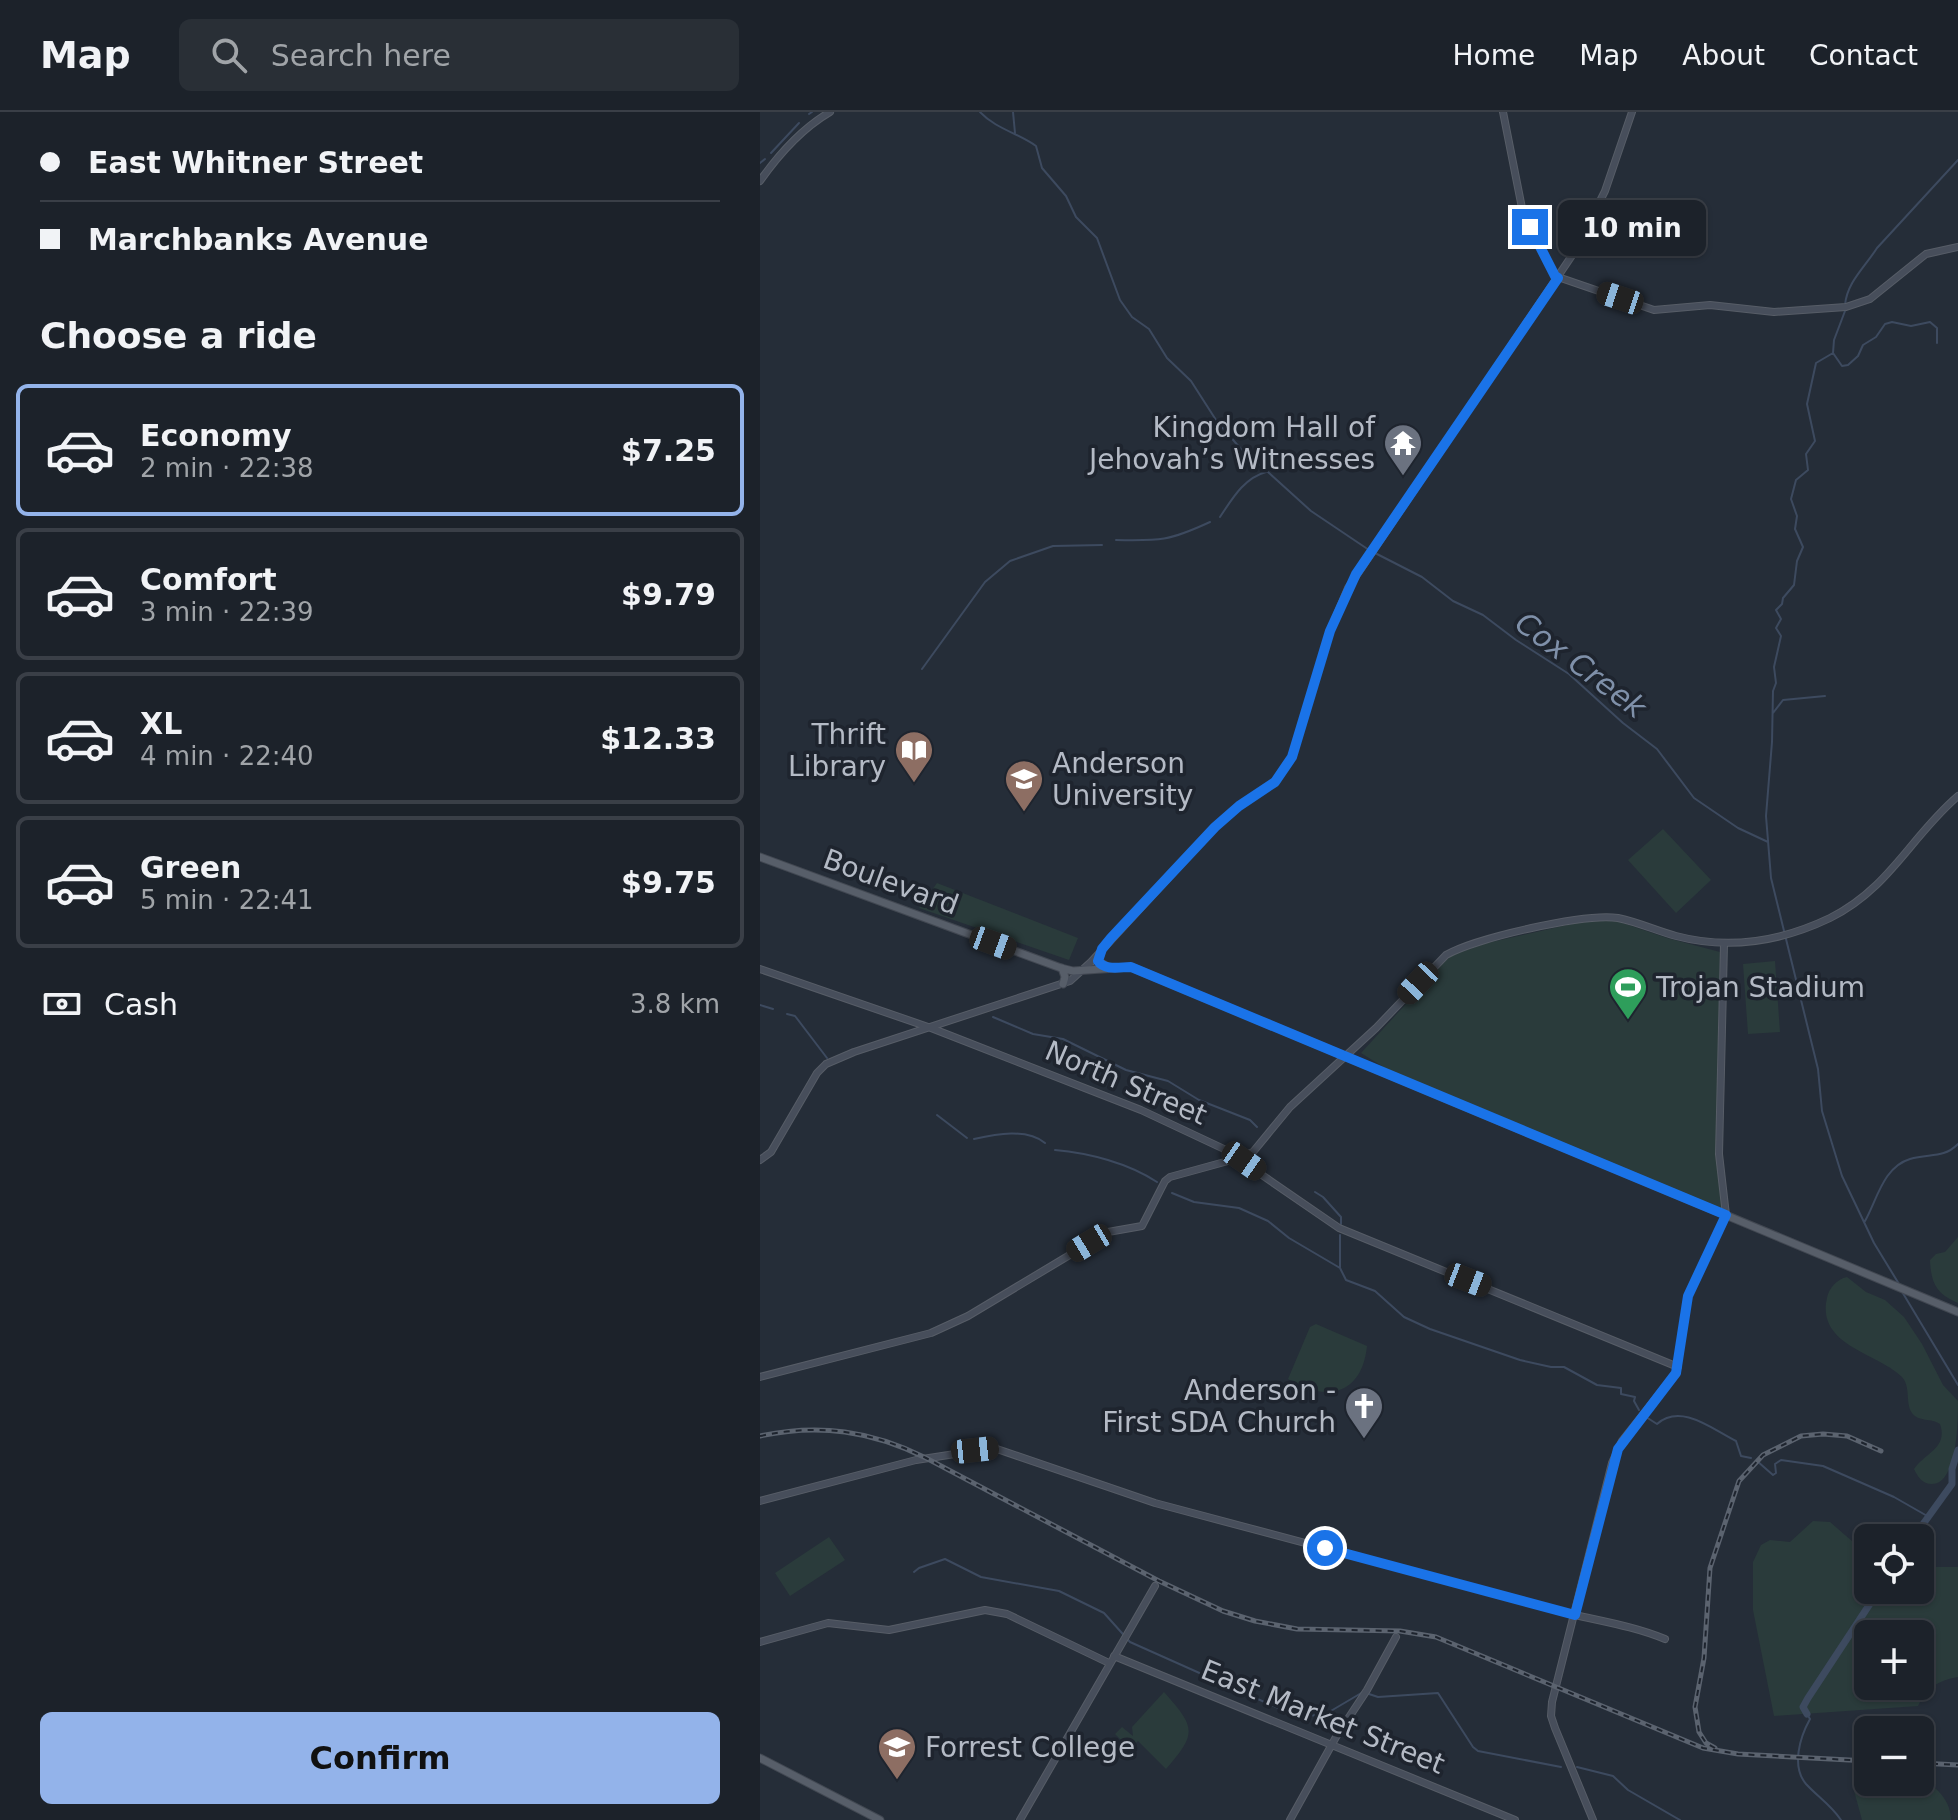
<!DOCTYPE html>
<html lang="en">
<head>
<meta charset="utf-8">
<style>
	:root { --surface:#1c222a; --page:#292f36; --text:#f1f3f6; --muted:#a0a4a8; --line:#3a3f47; --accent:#93b3ea }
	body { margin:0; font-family:"DejaVu Sans",sans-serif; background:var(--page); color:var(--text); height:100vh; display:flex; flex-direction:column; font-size:30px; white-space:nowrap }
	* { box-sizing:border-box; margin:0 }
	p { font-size:26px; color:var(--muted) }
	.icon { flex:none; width:44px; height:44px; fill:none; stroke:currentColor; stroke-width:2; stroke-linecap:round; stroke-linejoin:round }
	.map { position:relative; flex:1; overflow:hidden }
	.side { display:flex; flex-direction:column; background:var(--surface); width:760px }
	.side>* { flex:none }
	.hud { display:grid; align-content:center; height:176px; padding:0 40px; background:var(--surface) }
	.buttons { position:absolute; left:1094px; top:1412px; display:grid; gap:16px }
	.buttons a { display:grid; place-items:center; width:80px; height:80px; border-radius:12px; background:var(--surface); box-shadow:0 2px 6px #0004,0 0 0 2px var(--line); font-size:40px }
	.end { position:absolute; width:36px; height:36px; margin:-18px; border:10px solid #1a73e8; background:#fff; box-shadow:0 0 0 4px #fff }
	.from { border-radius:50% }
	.bubble { position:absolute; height:56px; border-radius:12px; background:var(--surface); box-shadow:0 2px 6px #0004,0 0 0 2px var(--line); font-size:26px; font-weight:700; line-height:56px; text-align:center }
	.car { position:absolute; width:24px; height:48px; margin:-24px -12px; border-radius:10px; box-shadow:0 0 6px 2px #0007; background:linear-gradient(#222 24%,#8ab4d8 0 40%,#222 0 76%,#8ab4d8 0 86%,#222 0) }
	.hud b { display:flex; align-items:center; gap:28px; height:76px; font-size:30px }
	.hud b+b { border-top:2px solid var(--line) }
	.hud i { width:20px; height:20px; background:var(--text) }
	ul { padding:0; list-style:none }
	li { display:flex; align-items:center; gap:24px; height:132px; margin:0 16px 12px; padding:0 24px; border:4px solid var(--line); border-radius:12px }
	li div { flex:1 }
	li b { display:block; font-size:30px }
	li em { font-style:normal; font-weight:700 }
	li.selected { border-color:var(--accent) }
	li>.icon { width:72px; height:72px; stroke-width:1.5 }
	h2 { padding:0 40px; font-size:36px; line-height:96px }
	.pay { display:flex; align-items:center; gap:20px; height:88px; padding:0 40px; font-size:30px }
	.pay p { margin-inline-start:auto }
	.primary-button { display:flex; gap:16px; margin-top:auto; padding:16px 40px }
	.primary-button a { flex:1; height:92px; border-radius:12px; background:var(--accent); color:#111; font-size:32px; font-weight:700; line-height:92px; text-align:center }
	header { display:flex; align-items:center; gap:48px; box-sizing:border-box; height:112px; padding:0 40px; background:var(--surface); border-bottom:2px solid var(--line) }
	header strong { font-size:38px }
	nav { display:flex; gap:44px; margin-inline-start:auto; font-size:28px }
	.search { width:560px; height:72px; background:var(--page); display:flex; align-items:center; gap:20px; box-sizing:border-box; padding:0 28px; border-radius:12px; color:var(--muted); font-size:30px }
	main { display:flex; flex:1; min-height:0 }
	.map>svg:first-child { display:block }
	.green { fill:#2a3b3b; fill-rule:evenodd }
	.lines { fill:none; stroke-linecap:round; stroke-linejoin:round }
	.stream { stroke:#3d4a5f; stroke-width:2 }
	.river { stroke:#3d4a5f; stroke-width:7 }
	.secondary-casing { stroke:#575d67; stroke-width:8 }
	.primary-casing { stroke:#424852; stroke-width:9 }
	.secondary { stroke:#474e5b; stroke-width:6 }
	.primary { stroke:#575e69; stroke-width:7 }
	.rail-casing { stroke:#5b636f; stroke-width:5 }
	.rail { stroke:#1e242e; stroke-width:2; stroke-dasharray:6; stroke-linecap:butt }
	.route { stroke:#1a73e8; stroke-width:10 }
	.labels { text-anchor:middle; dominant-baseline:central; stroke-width:7; stroke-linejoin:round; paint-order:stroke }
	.poi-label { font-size:28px; fill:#b4bac5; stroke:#1e242e; text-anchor:end }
	.street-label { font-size:28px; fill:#b4bac5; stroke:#1e242e }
	.water-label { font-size:30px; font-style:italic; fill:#7f90a9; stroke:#1e242e }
</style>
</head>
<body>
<header>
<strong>Map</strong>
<div class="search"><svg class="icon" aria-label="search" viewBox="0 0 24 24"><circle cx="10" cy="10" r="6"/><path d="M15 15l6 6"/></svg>Search here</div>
<nav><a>Home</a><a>Map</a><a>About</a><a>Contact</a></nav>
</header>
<main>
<section class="side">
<div class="hud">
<b><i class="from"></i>East Whitner Street</b>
<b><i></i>Marchbanks Avenue</b>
</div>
<h2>Choose a ride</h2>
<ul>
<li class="selected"><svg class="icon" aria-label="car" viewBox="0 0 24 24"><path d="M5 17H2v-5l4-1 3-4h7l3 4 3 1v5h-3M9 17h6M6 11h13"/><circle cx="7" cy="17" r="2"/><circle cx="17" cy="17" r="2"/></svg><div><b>Economy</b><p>2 min · 22:38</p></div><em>$7.25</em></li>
<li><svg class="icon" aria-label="car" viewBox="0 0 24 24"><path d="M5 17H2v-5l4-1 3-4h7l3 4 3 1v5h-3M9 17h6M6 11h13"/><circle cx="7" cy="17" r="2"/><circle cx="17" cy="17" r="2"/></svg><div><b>Comfort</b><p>3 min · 22:39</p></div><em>$9.79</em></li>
<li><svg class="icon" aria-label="car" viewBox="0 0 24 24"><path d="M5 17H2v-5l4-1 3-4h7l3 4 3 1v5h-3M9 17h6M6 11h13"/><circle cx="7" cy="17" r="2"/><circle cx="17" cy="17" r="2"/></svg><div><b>XL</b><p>4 min · 22:40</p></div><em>$12.33</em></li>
<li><svg class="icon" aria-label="car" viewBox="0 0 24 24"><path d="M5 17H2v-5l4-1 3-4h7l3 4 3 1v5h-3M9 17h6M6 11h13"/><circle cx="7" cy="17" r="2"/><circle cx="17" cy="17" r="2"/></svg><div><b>Green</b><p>5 min · 22:41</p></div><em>$9.75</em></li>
</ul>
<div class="pay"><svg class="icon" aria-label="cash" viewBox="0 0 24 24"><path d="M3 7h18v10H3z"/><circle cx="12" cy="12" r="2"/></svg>Cash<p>3.8 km</p></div>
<div class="primary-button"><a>Confirm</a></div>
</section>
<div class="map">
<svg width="1198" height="1708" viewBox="0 0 1198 1708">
	<rect width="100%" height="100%" fill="#252d38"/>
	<path class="green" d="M903,717L951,768L916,801L868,748Z
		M177,771L318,826L309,848L159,796Z
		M851,807L907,826L960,840L956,1039L966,1103L641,966L601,941L690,844L727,831L816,811Z
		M1015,849L1020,920L988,922L983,852Z
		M1198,1125V1191C1177,1182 1171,1172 1170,1148L1176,1142L1185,1140Z
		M1087,1165L1106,1180L1125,1188L1144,1205L1162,1232L1183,1273L1198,1289C1198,1307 1198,1372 1172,1372C1162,1372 1158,1365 1154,1357C1166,1340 1188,1336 1180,1312C1172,1306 1158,1310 1152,1301C1145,1291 1151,1275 1142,1265C1119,1241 1056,1234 1067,1186C1069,1176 1077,1167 1087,1165Z
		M556,1212L607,1234C602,1283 566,1291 528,1267L550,1215Z
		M1053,1409L1070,1410L1108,1443V1478H1160V1455H1198V1565C1177,1569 1168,1575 1158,1594L1014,1604L993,1498V1450L1001,1433L1010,1428L1030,1430ZM1108,1522H1160V1574H1108Z
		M69,1425L85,1448L30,1484L15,1461Z
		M404,1580C435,1615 438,1621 406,1657L378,1629L370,1637L355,1622L362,1615L373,1624L372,1615Z
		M1160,1668H1165C1179,1678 1191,1690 1191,1708H1102L1093,1675Z"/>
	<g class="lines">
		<path class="stream" d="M220,0C236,17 258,21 276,34L282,56L306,84L316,105L337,126L360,188L372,205L389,217L407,246L431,269L456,308L486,343L498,351L551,399L609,438
			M253,0L255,21
			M49,2L52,0
			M11,41L39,11
			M0,51L5,47
			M1085,193C1087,170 1105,155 1117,136L1198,48
			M1085,199L1074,228L1073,241L1082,254L1088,253L1098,244L1103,233L1116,225L1125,212L1132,210L1151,214L1170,210L1177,216V231
			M1073,241L1056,251L1047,292L1055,329L1046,342L1048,358L1036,368L1031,387L1037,404L1035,417L1043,435L1037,449L1034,473L1023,486L1022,492L1016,498L1021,507L1016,516L1021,524L1014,555L1016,571L1013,579L1012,630L1006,704L1011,766L1058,957L1062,999L1082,1064L1114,1131L1139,1172
			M460,405C472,387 484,366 506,360
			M356,428C400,429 409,429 450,410
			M615,441L662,465L693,489L723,503L756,528L809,562L863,611L897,637L934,686L978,716L1008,730
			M162,557L225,470L250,449L293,434L342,433
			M1013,601L1023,588L1065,584
			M0,893L13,897
			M27,902L35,904L67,946
			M233,905L273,922L303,927L366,958L408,969L439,988L490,1008L497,1015
			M177,1003L207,1026
			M214,1027C236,1022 267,1016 285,1031
			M295,1038C329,1041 368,1051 397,1070
			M555,1080L563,1085L581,1105V1112
			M412,1081L434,1090L479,1096L508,1109L529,1126L580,1156L586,1168L615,1179L644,1205L670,1217L760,1248L791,1255H804L837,1273L861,1276V1282L875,1285L874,1289L879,1298
			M1105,1109C1117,1088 1123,1055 1150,1047C1169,1041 1183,1047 1198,1032
			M580,1155V1123
			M1141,1178L1198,1273
			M886,1305L897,1312C921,1291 952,1317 976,1329L981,1344L991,1346
			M997,1349L1013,1363L1016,1361L1015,1352L1021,1348L1063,1354L1134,1385L1169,1405
			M154,1460L159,1456L185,1447L221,1465L299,1479L344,1501L370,1530L536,1604L564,1603L603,1580
			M609,1582L618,1585L678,1581L713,1635L718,1639L801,1655
			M1047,1602L1050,1607C1040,1625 1031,1654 1046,1672C1058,1685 1071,1693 1081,1708
			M817,1655L853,1664L868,1678L920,1708"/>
		<path class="river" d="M1153,1426L1192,1372V1357L1198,1338
			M1047,1602L1043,1595L1048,1586L1119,1478"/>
		<g class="secondary-casing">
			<path id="secondary" d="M743,0L762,96L795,164L894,198L950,193L1014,200L1086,195L1110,187L1166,142L1198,135
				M0,69C19,42 41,17 70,0
				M0,857L171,916L381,998L464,1037L579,1116L918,1255
				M0,1048L11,1040L57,961L66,952L94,940L310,869L331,850L455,715L479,694L515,670L532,645L570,519L588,476L815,139L845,79L872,0
				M0,1265L171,1221L208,1204L348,1120L382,1114L405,1069L410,1065L479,1046L493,1040L530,995L616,916L686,843C715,826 825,801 858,806C878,810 897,819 916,824C969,838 1022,829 1070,806C1130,776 1151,724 1198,684
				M0,1389L156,1348L234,1336L395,1391L815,1503C846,1510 876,1515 905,1527
				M0,1530L68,1511L129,1518L225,1498L247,1502L349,1551
				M354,1544L755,1708
				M260,1708L395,1474
				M530,1708L576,1625L607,1578L636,1525
				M833,1708L795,1616L791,1604L792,1590L852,1351L862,1329L916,1261L928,1184L966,1103L959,1042L964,832"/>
		</g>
		<g class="primary-casing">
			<path id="primary" d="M0,745L301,856L313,859L371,855L1198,1200
				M342,837L338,849L348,855
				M302,856L305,865L303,872
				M0,1646L120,1708"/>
		</g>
		<use href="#secondary" class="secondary"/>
		<use href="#primary" class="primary"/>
		<g class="rail-casing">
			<path id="rail" d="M0,1324C59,1311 112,1319 166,1346L399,1469L463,1499L495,1509L537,1517L640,1519L676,1525L943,1636L978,1642L1108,1649
				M955,1636L946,1631L939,1620L935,1595L944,1546L950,1456L979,1369L1003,1343L1041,1324L1063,1322L1087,1324L1121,1339
				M1160,1651L1198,1653"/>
		</g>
		<use href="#rail" class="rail"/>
	</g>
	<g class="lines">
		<path class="route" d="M565,1436L815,1503L858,1337L916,1261L928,1184L966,1103L371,855C360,855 345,859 338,849L342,837L351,826L455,715L479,694L515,670L532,645L570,519L596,462L798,166L795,164L770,115"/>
	</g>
	<defs>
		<g id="temple-pin" transform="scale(2)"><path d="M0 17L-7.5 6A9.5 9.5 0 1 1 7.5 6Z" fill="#6b7280" stroke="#1e242e"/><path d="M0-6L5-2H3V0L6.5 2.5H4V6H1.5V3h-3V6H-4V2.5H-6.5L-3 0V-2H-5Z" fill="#fff"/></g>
		<g id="library-pin" transform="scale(2)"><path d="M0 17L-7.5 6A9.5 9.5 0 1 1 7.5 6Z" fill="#8d6e63" stroke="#1e242e"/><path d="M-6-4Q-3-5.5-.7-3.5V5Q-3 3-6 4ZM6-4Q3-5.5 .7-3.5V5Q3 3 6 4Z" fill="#fff"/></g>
		<g id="university-pin" transform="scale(2)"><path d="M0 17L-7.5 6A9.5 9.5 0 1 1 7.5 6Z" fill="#8d6e63" stroke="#1e242e"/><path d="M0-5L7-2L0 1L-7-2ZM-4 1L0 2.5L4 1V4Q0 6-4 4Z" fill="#fff"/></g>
		<g id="stadium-pin" transform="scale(2)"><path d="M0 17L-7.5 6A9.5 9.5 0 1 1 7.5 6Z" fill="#2e9e5b" stroke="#1e242e"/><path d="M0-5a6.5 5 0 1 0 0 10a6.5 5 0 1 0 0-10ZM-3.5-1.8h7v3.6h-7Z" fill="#fff"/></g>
		<g id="church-pin" transform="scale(2)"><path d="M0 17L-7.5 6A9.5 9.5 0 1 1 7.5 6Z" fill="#6b7280" stroke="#1e242e"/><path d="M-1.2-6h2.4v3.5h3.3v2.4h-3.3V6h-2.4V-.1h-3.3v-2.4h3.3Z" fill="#fff"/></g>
	</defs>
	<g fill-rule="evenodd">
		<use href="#temple-pin" x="643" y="331"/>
		<use href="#library-pin" x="154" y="638"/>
		<use href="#university-pin" x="264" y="667"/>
		<use href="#stadium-pin" x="868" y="875"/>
		<use href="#church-pin" x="604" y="1294"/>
		<use href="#university-pin" x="137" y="1635"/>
	</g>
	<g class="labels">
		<g class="poi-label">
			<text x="615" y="315">Kingdom Hall of<tspan x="615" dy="32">Jehovah’s Witnesses</tspan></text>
			<text x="126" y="622">Thrift<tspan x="126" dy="32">Library</tspan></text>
			<text x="292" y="651" text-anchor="start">Anderson<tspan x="292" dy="32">University</tspan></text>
			<text x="896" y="875" text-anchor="start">Trojan Stadium</text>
			<text x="576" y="1278">Anderson -<tspan x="576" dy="32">First SDA Church</tspan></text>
			<text x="165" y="1635" text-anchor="start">Forrest College</text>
		</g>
		<g class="street-label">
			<text transform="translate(131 770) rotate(20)">Boulevard</text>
			<text transform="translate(366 971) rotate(23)">North Street</text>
			<text transform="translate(563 1605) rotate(22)">East Market Street</text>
		</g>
		<g class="water-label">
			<text transform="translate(821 553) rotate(37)">Cox Creek</text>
		</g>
	</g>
</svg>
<div class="buttons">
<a><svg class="icon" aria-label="locate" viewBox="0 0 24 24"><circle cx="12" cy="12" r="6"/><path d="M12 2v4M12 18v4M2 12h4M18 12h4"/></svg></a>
<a>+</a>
<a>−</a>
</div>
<i class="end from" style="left:565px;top:1436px"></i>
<i class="end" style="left:770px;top:115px"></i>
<div class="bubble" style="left:798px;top:88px;width:148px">10 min</div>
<i class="car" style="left:860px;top:186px;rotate:288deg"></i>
<i class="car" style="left:233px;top:831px;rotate:110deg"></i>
<i class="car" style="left:658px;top:871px;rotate:223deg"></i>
<i class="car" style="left:484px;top:1049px;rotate:125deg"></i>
<i class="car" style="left:329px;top:1131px;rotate:239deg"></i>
<i class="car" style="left:708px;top:1168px;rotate:111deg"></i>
<i class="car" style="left:215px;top:1338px;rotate:84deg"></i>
</div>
</main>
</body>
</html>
